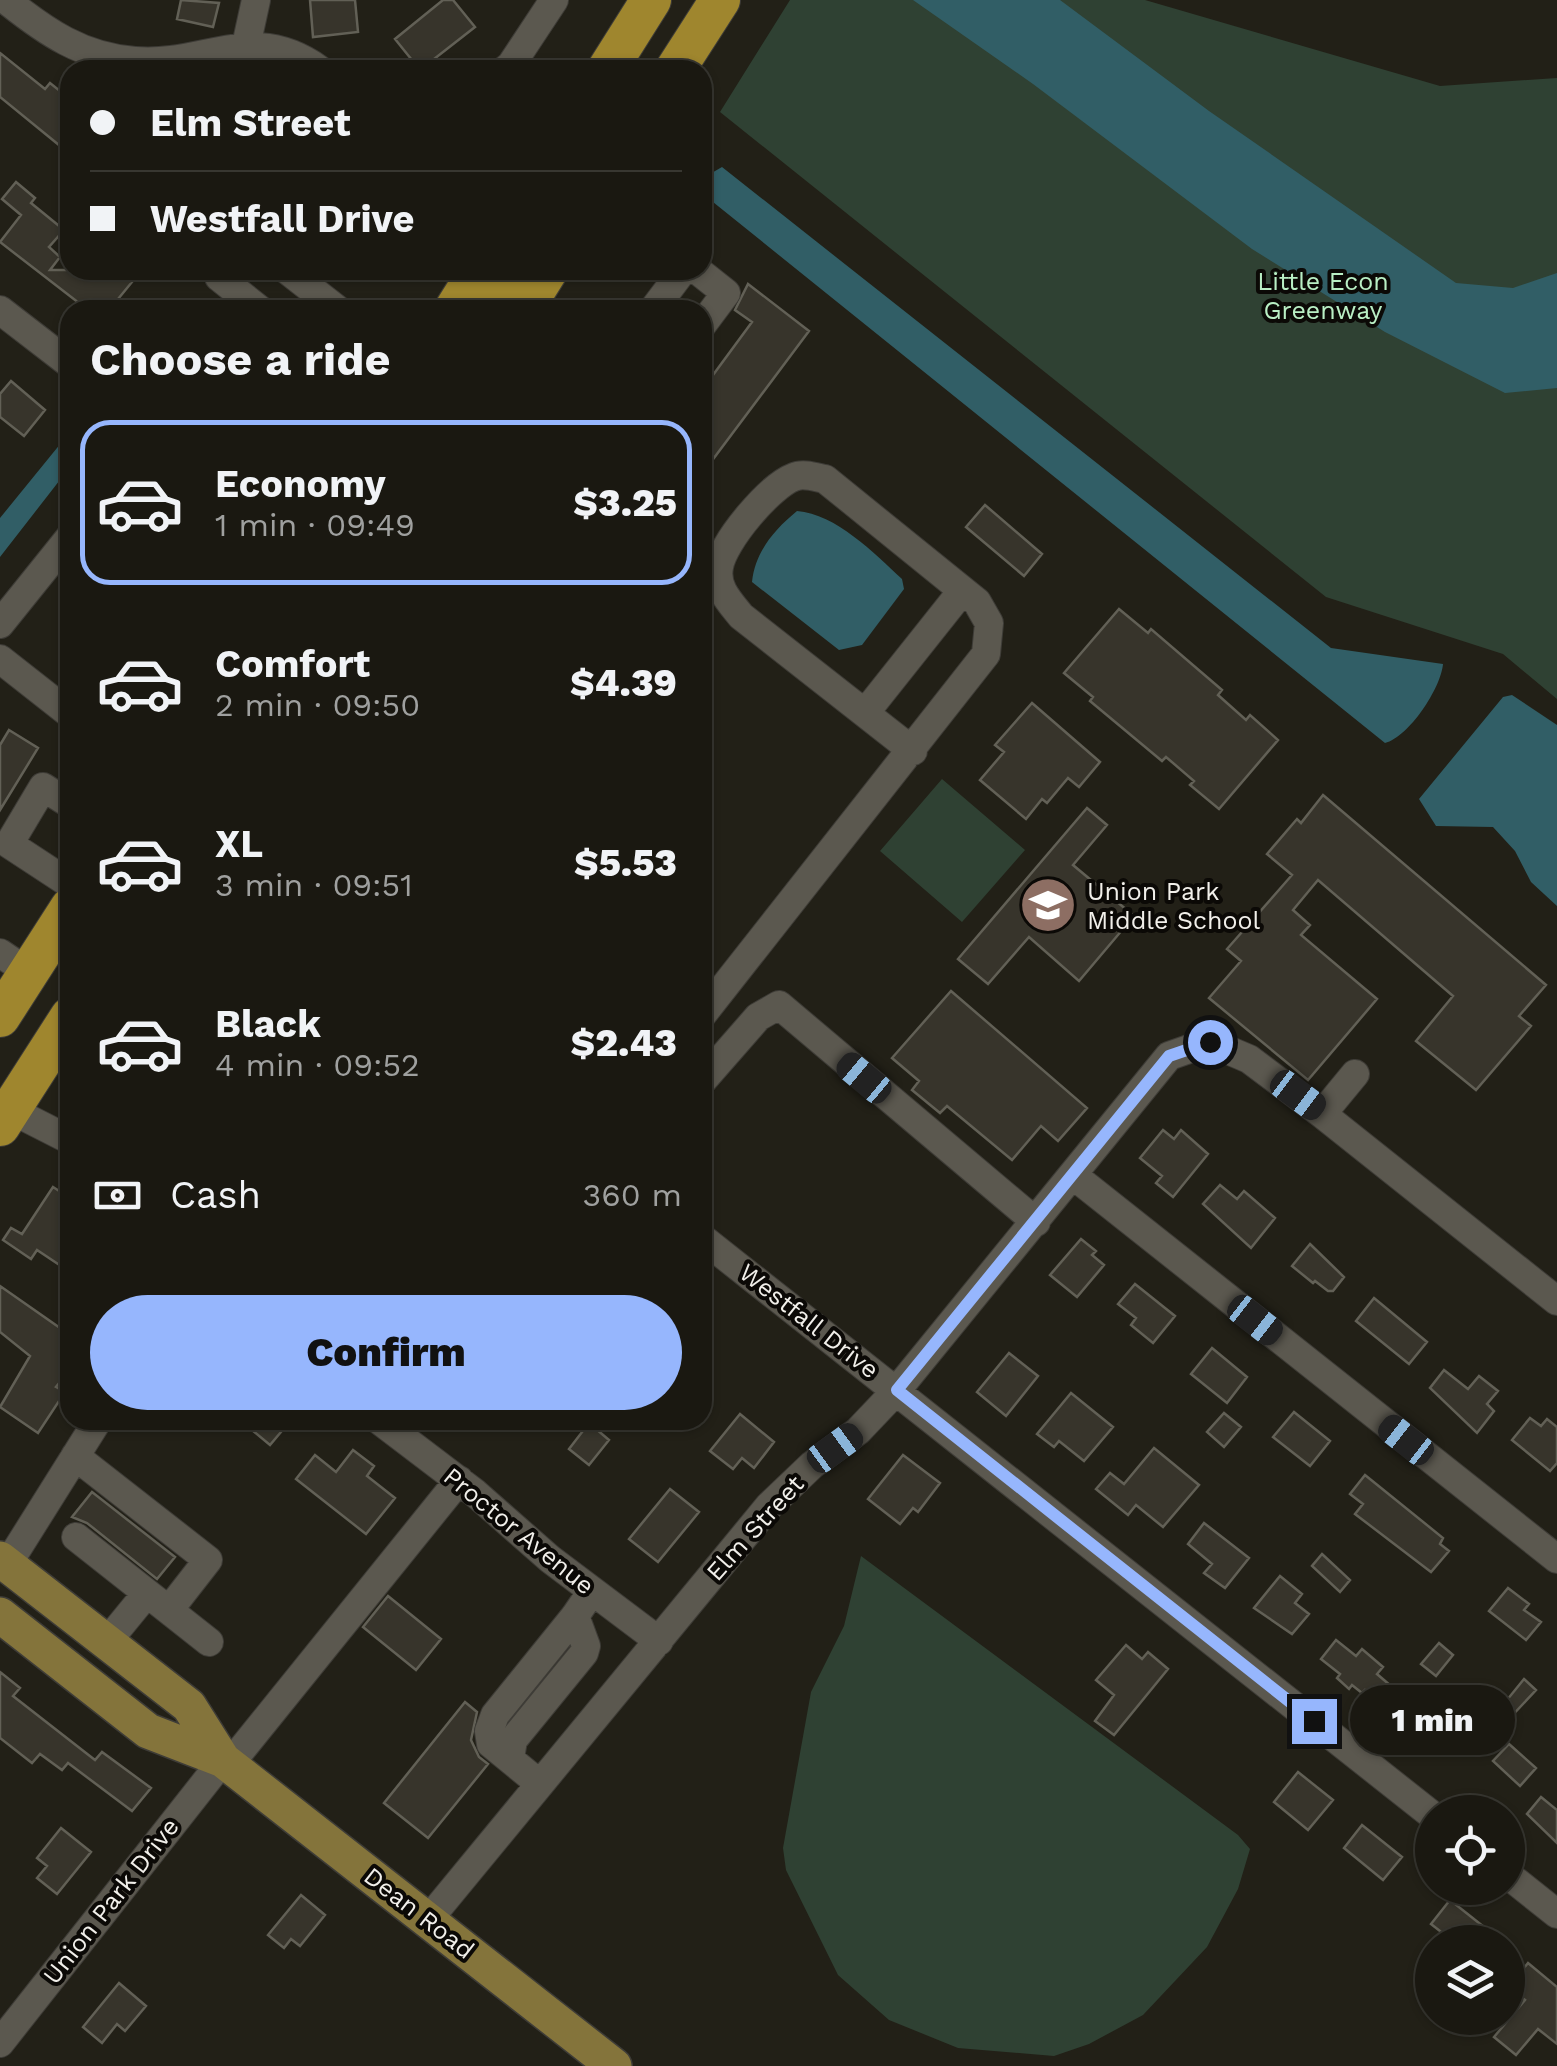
<!DOCTYPE html>
<html lang="en">
<head>
<meta charset="utf-8">
<style>
	:root { --surface:#1a1811; --page:#23211a; --text:#f1f3f6; --muted:#9fa09f; --line:#383731; --accent:#96b6fd }
	body { margin:0; font-family:"Work Sans",sans-serif; background:var(--page); color:var(--text); height:100vh; display:flex; flex-direction:column; font-size:38px; white-space:nowrap }
	* { box-sizing:border-box; margin:0 }
	p { font-size:32px; color:var(--muted) }
	.icon { flex:none; width:55px; height:55px; fill:none; stroke:currentColor; stroke-width:2; stroke-linecap:round; stroke-linejoin:round }
	.map { position:relative; flex:1; overflow:hidden }
	.drawer { position:absolute; left:60px; top:300px; width:652px; height:1130px; display:flex; flex-direction:column; background:var(--surface); border-radius:30px; box-shadow:0 2px 8px #0004,0 0 0 2px var(--line) }
	.drawer>* { flex:none }
	.guide { position:absolute; left:60px; top:60px; width:652px; height:220px; border-radius:30px; box-shadow:0 2px 8px #0004,0 0 0 2px var(--line); display:grid; align-content:center; height:220px; padding:0 30px; background:var(--surface) }
	.buttons { position:absolute; left:1415px; top:1795px; display:grid; gap:20px }
	.buttons a { display:grid; place-items:center; width:110px; height:110px; border-radius:50%; background:var(--surface); box-shadow:0 2px 8px #0004,0 0 0 2px var(--line); font-size:50px }
	.end { position:absolute; width:45px; height:45px; margin:-22px; border:12px solid #96b6fd; background:#111; box-shadow:0 0 0 5px #111 }
	.from { border-radius:50% }
	.bubble { position:absolute; height:70px; border-radius:35px; background:var(--surface); box-shadow:0 2px 8px #0004,0 0 0 2px var(--line); font-size:32px; font-weight:800; line-height:70px; text-align:center }
	.car { position:absolute; width:30px; height:60px; margin:-30px -15px; border-radius:12px; box-shadow:0 0 8px 2px #0007; background:linear-gradient(#222 24%,#8ab4d8 0 40%,#222 0 76%,#8ab4d8 0 86%,#222 0) }
	.guide b { display:flex; align-items:center; gap:35px; height:95px; font-size:38px }
	.guide b+b { border-top:2px solid var(--line) }
	.guide i { width:25px; height:25px; background:var(--text) }
	ul { padding:0; list-style:none }
	li { display:flex; align-items:center; gap:30px; height:165px; margin:0 20px 15px; padding:0 10px; border:5px solid transparent; border-radius:30px }
	li div { flex:1 }
	li b { display:block; font-size:38px }
	li em { font-style:normal; font-weight:800 }
	li.active { border-color:var(--accent) }
	li>.icon { width:90px; height:90px; stroke-width:1.5 }
	h2 { padding:0 30px; font-size:45px; line-height:120px }
	.pay { display:flex; align-items:center; gap:25px; height:110px; padding:0 30px; font-size:38px }
	.pay p { margin-inline-start:auto }
	.primary-button { display:flex; gap:20px; margin-top:auto; padding:20px 30px }
	.primary-button a { flex:1; height:115px; border-radius:60px; background:var(--accent); color:#111; font-size:40px; font-weight:800; line-height:115px; text-align:center }
	.map>svg:first-child { display:block }
	.green { fill:#2f4133 }
	.water { fill:#315e66 }
	.building { fill:#37342b; stroke:#626056; stroke-width:2.5 }
	.lines { fill:none; stroke-linecap:round; stroke-linejoin:round }
	.minor-casing { stroke:#3e3c37; stroke-width:30 }
	.major-casing { stroke:#3e3c37; stroke-width:38 }
	.highway-casing { stroke:#3e3c37; stroke-width:42 }
	.minor { stroke:#5b584f; stroke-width:28 }
	.major { stroke:#84743b; stroke-width:35 }
	.highway { stroke:#9f862e; stroke-width:40 }
	.route { stroke:#96b6fd; stroke-width:12 }
	.labels { text-anchor:middle; dominant-baseline:central; stroke-width:8; stroke-linejoin:round; paint-order:stroke }
	.park-label { font-size:25px; fill:#b9efc4; stroke:#0b0906 }
	.poi-label { font-size:25px; fill:#f1efea; stroke:#0b0906; text-anchor:start }
	.street-label { font-size:25px; fill:#f1efea; stroke:#0b0906 }
</style>
</head>
<body>
<div class="map">
<svg width="1557" height="2066" viewBox="0 0 1557 2066">
	<rect width="100%" height="100%" fill="#222017"/>
	<path class="green" d="M790,0H1145L1440,86L1557,78V699L1503,654L1326,597L720,112Z
		M942,779L1025,850L962,922L880,851Z
		M861,1556L1238,1835L1250,1849L1238,1889L1207,1947L1143,2015L1089,2044L1054,2056L958,2048L889,2020L838,1975L786,1870L783,1848L811,1692L844,1626Z"/>
	<path class="water" d="M913,0H1060L1209,111L1456,283L1513,288L1557,273V388L1505,393L1385,332L1252,249L1033,84Z
		M722,167L1331,648L1443,664C1441,688 1409,737 1385,743L703,194V178Z
		M70,432V467L0,557V518Z
		M797,511C836,514 874,553 902,579L904,589L862,645L839,650L752,582C755,552 774,530 797,511Z
		M1512,695L1557,725V906L1531,882L1515,851L1493,827L1436,826L1419,799L1503,697Z"/>
	<path class="building" d="M181,0L219,3L213,27L177,19Z
		M310,0H355L358,32L313,37Z
		M443,0H453L475,27L420,70L395,39Z
		M0,53L45,89L50,83L70,99V154L0,97Z
		M16,182L35,198L31,203L64,230L49,247L60,257L50,270H117L132,282L109,310H88L0,242L21,215L2,199Z
		M748,284L809,331L702,474V390L752,322L735,310Z
		M11,381L45,410L24,436L0,417V394Z
		M985,505L1042,554L1024,576L966,527Z
		M1119,609L1148,633L1151,629L1222,690L1218,695L1246,720L1250,715L1278,740L1219,809L1190,785L1194,781L1166,757L1162,761L1090,701L1093,697L1064,673Z
		M1032,703L1100,762L1079,787L1068,778L1047,803L1042,799L1026,819L980,780L1004,752L995,745Z
		M9,730L38,748L0,810V745Z
		M1323,795L1546,985L1519,1016L1531,1026L1476,1090L1416,1041L1453,996L1318,880L1293,910L1310,925L1301,935L1377,999L1308,1080L1209,998L1241,961L1227,949L1292,875L1267,854L1297,819L1301,823Z
		M1087,808L1107,825L1073,865L1134,916L1079,981L1029,937L988,984L958,959Z
		M951,991L1087,1108L1058,1141L1041,1126L1012,1160L947,1106L940,1113L912,1090L919,1081L892,1058Z
		M1163,1130L1174,1139L1181,1130L1208,1154L1173,1197L1156,1183L1162,1176L1140,1158Z
		M1220,1185L1237,1199L1244,1191L1275,1218L1251,1248L1203,1204Z
		M53,1187L70,1198V1272L37,1250L31,1259L3,1240L11,1228L22,1234Z
		M1081,1239L1096,1251L1092,1255L1104,1265L1077,1297L1050,1275Z
		M1310,1244L1344,1277L1333,1291H1328L1315,1281L1313,1283L1292,1266Z
		M1135,1284L1175,1316L1153,1343L1131,1325L1136,1318L1118,1304Z
		M0,1286L70,1335V1370L56,1387L65,1392L38,1433L0,1407L30,1356L0,1332Z
		M1374,1298L1427,1342L1409,1364L1356,1321Z
		M1212,1348L1247,1377L1227,1403L1191,1374Z
		M1009,1353L1038,1376L1006,1416L977,1392Z
		M1444,1370L1468,1389L1479,1376L1498,1391L1487,1404L1494,1411L1477,1433L1430,1388Z
		M1071,1393L1113,1427L1084,1461L1059,1441L1054,1447L1037,1434Z
		M1294,1412L1330,1441L1310,1466L1273,1437Z
		M1224,1413L1241,1427L1224,1447L1207,1432Z
		M740,1414L774,1442L754,1468L742,1458L733,1469L710,1451Z
		M1530,1418L1541,1426L1547,1419L1557,1427V1463L1550,1471L1512,1440Z
		M260,1420H291L270,1445L252,1430Z
		M589,1423L609,1440L589,1465L569,1449Z
		M1154,1448L1199,1485L1163,1527L1136,1505L1128,1515L1096,1489L1110,1473L1124,1484Z
		M353,1450L374,1466L367,1476L395,1498L366,1534L296,1479L315,1455L336,1472Z
		M903,1455L940,1483L918,1512L913,1508L900,1524L868,1499Z
		M1365,1475L1443,1538L1440,1544L1449,1551L1431,1572L1355,1514L1363,1504L1350,1494Z
		M670,1489L699,1512L658,1562L629,1539Z
		M92,1492L175,1557L157,1579L87,1523L72,1517Z
		M1204,1523L1249,1558L1225,1588L1204,1573L1212,1564L1188,1544Z
		M1322,1554L1350,1580L1340,1592L1312,1566Z
		M1280,1576L1302,1594L1295,1603L1309,1614L1292,1634L1254,1608Z
		M1508,1588L1529,1604L1524,1610L1541,1622L1526,1640L1489,1611Z
		M388,1596L441,1639L416,1670L363,1627Z
		M1336,1640L1356,1656L1362,1649L1383,1667L1377,1674L1412,1704L1422,1694L1436,1706L1429,1714L1452,1733L1435,1754L1365,1690L1362,1693L1352,1685L1349,1689L1337,1678L1340,1674L1321,1659Z
		M1439,1643L1453,1655L1436,1676L1421,1664Z
		M1126,1645L1142,1659L1148,1652L1168,1669L1114,1735L1095,1721L1114,1695L1096,1680Z
		M0,1672L20,1688L13,1696L95,1760L102,1752L151,1788L132,1811L68,1763L62,1770L40,1754L32,1763L0,1738Z
		M1524,1679L1536,1690L1508,1720L1498,1711Z
		M465,1702L477,1712L471,1740L479,1757L488,1764L428,1838L384,1803Z
		M1509,1744L1536,1768L1520,1786L1493,1761Z
		M1298,1772L1333,1800L1308,1830L1274,1802Z
		M1541,1797L1557,1810V1843L1527,1814Z
		M1362,1825L1402,1857L1383,1880L1344,1848Z
		M61,1828L91,1852L57,1894L37,1878L47,1866L37,1858Z
		M301,1895L325,1915L300,1946L291,1939L284,1948L268,1935Z
		M1450,1900L1484,1927L1472,1942H1454L1431,1924Z
		M1528,1963L1557,1987V2044L1538,2029L1516,2055L1494,2037L1525,2000L1509,1987Z
		M119,1983L146,2006L125,2031L117,2024L102,2043L83,2027Z"/>
	<g class="lines">
		<g class="minor-casing">
			<path id="minor" d="M6,0C46,32 82,57 135,61C205,67 253,21 320,70
				M246,46L256,0
				M505,70L511,65L554,0
				M225,270L219,277L260,310
				M287,270L338,310
				M697,270L726,293L702,325
				M0,310L70,364
				M653,310L683,270
				M0,624L70,537
				M0,659L70,714
				M865,713L962,591
				M70,804L43,787L9,844L70,884
				M0,953L28,972
				M702,1015L986,654L989,623L977,602L825,479C815,477 803,473 794,477C770,486 723,541 719,567C715,587 729,601 741,616L913,751
				M1355,1074L1322,1114L1557,1301
				M702,1081L758,1017L779,1005L1036,1222
				M11,1110L70,1140
				M1074,1176L1557,1559
				M702,1238L1432,1815
				M379,1420L475,1493L550,1559L659,1641
				M75,1456L208,1560L169,1610
				M76,1537L209,1642
				M7,1565L98,1420
				M106,1643L147,1593
				M510,1758L513,1740L584,1653L586,1646L575,1616
				M229,1765L459,1480
				M540,1784L491,1744L489,1731L495,1715L575,1616L592,1591
				M1508,1875L1557,1914
				M428,1920L769,1506L812,1465L858,1431L897,1390L1169,1056L1209,1042L1249,1059L1322,1114
				M0,2043L223,1760"/>
		</g>
		<g class="major-casing">
			<path id="major" d="M0,1559L189,1706L223,1760
				M0,1615L148,1731L223,1760L614,2066"/>
		</g>
		<g class="highway-casing">
			<path id="highway" d="M607,70L651,0
				M675,70L720,0
				M454,310L479,270
				M498,310L502,290L514,270
				M523,310L548,270
				M0,1017L70,908
				M0,1126L70,1017"/>
		</g>
		<use href="#minor" class="minor"/>
		<use href="#major" class="major"/>
		<use href="#highway" class="highway"/>
	</g>
	<g class="lines">
		<path class="route" d="M1210,1042L1169,1056L897,1390L1314,1721"/>
	</g>
	<defs>
		<g id="school-disc" transform="scale(2.875)"><circle r="9.5" fill="#8d6e63" stroke="#0b0906"/><path d="M0-5L7-2L0 1L-7-2ZM-4 1L0 2.5L4 1V4Q0 6-4 4Z" fill="#fff"/></g>
	</defs>
	<g fill-rule="evenodd">
		<use href="#school-disc" x="1048" y="905"/>
	</g>
	<g class="labels">
		<g class="park-label">
			<text x="1323" y="281">Little Econ<tspan x="1323" dy="29">Greenway</tspan></text>
		</g>
		<g class="poi-label">
			<text x="1087" y="891">Union Park<tspan x="1087" dy="29">Middle School</tspan></text>
		</g>
		<g class="street-label">
			<text transform="translate(809 1321) rotate(38)">Westfall Drive</text>
			<text transform="translate(755 1528) rotate(-48)">Elm Street</text>
			<text transform="translate(519 1531) rotate(39)">Proctor Avenue</text>
			<text transform="translate(111 1901) rotate(-52)">Union Park Drive</text>
			<text transform="translate(419 1913) rotate(38)">Dean Road</text>
		</g>
	</g>
</svg>
<div class="buttons">
<a><svg class="icon" aria-label="locate" viewBox="0 0 24 24"><circle cx="12" cy="12" r="6"/><path d="M12 2v4M12 18v4M2 12h4M18 12h4"/></svg></a>
<a><svg class="icon" aria-label="layers" viewBox="0 0 24 24"><path d="M12 4l9 5-9 5-9-5zM3 14l9 5 9-5"/></svg></a>
</div>
<i class="end from" style="left:1210px;top:1042px"></i>
<i class="end" style="left:1314px;top:1721px"></i>
<div class="bubble" style="left:1350px;top:1685px;width:165px">1 min</div>
<i class="car" style="left:864px;top:1078px;rotate:310deg"></i>
<i class="car" style="left:1298px;top:1095px;rotate:127deg"></i>
<i class="car" style="left:1255px;top:1320px;rotate:128deg"></i>
<i class="car" style="left:1406px;top:1440px;rotate:308deg"></i>
<i class="car" style="left:835px;top:1448px;rotate:54deg"></i>
<div class="guide">
<b><i class="from"></i>Elm Street</b>
<b><i></i>Westfall Drive</b>
</div>
<section class="drawer">
<h2>Choose a ride</h2>
<ul>
<li class="active"><svg class="icon" aria-label="car" viewBox="0 0 24 24"><path d="M5 17H2v-5l4-1 3-4h7l3 4 3 1v5h-3M9 17h6M6 11h13"/><circle cx="7" cy="17" r="2"/><circle cx="17" cy="17" r="2"/></svg><div><b>Economy</b><p>1 min · 09:49</p></div><em>$3.25</em></li>
<li><svg class="icon" aria-label="car" viewBox="0 0 24 24"><path d="M5 17H2v-5l4-1 3-4h7l3 4 3 1v5h-3M9 17h6M6 11h13"/><circle cx="7" cy="17" r="2"/><circle cx="17" cy="17" r="2"/></svg><div><b>Comfort</b><p>2 min · 09:50</p></div><em>$4.39</em></li>
<li><svg class="icon" aria-label="car" viewBox="0 0 24 24"><path d="M5 17H2v-5l4-1 3-4h7l3 4 3 1v5h-3M9 17h6M6 11h13"/><circle cx="7" cy="17" r="2"/><circle cx="17" cy="17" r="2"/></svg><div><b>XL</b><p>3 min · 09:51</p></div><em>$5.53</em></li>
<li><svg class="icon" aria-label="car" viewBox="0 0 24 24"><path d="M5 17H2v-5l4-1 3-4h7l3 4 3 1v5h-3M9 17h6M6 11h13"/><circle cx="7" cy="17" r="2"/><circle cx="17" cy="17" r="2"/></svg><div><b>Black</b><p>4 min · 09:52</p></div><em>$2.43</em></li>
</ul>
<div class="pay"><svg class="icon" aria-label="cash" viewBox="0 0 24 24"><path d="M3 7h18v10H3z"/><circle cx="12" cy="12" r="2"/></svg>Cash<p>360 m</p></div>
<div class="primary-button"><a>Confirm</a></div>
</section>
</div>
</body>
</html>
